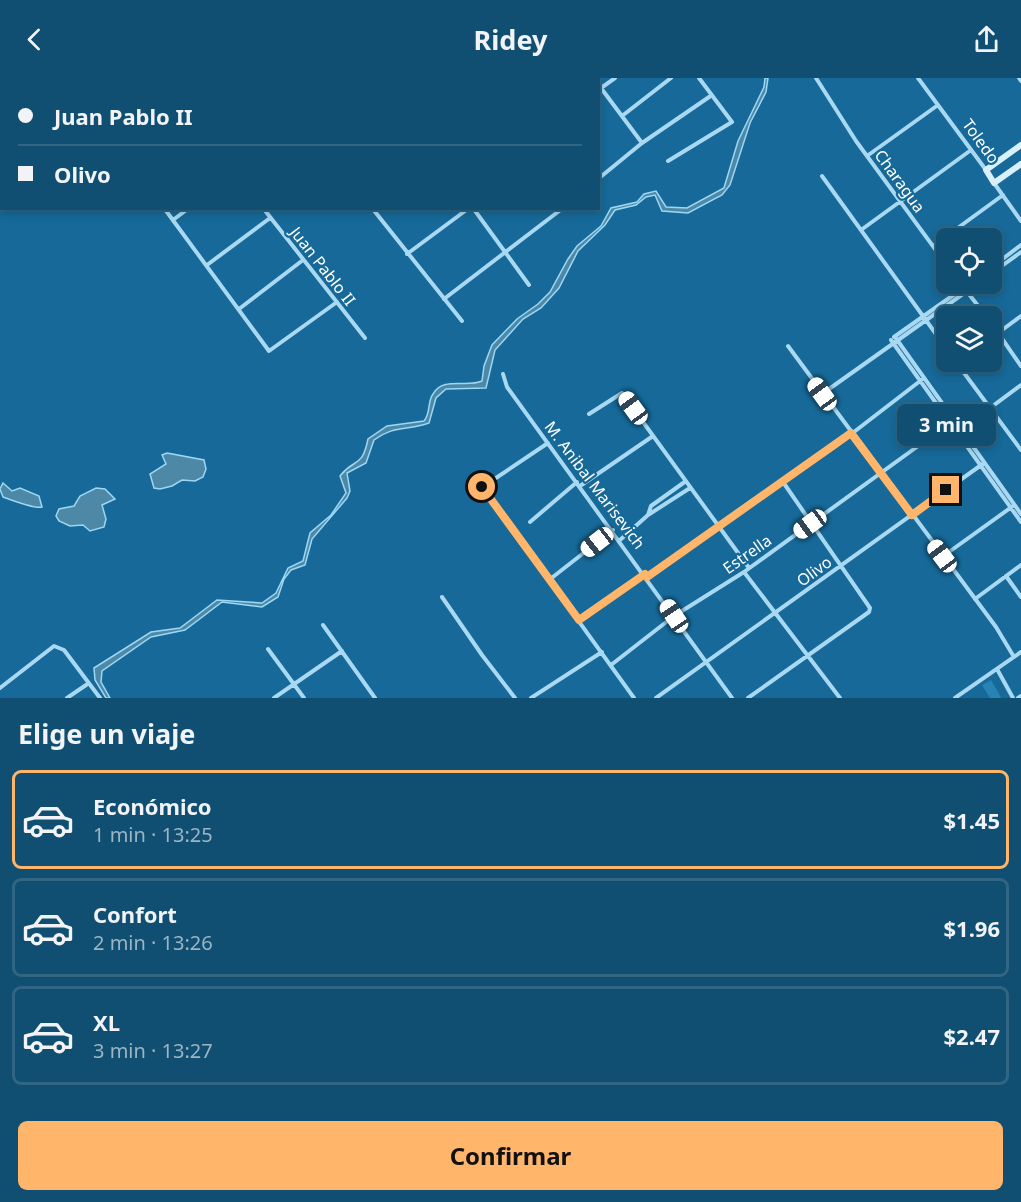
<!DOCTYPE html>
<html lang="es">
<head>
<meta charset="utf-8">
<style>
	:root { --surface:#104f72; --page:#195677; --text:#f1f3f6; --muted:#9cb5c4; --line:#306684; --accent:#ffb56a }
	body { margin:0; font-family:"Noto Sans",sans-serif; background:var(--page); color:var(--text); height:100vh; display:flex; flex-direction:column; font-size:22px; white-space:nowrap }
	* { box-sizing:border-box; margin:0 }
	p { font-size:20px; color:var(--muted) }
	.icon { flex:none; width:33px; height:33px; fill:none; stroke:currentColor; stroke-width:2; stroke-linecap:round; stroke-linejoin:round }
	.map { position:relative; height:620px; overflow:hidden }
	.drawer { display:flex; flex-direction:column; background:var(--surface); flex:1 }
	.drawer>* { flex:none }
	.banner { position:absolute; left:0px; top:0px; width:600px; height:132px; box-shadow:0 3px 9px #0003,0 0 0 2px var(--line); display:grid; align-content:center; height:132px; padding:0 18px; background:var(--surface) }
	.tools { position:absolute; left:936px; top:150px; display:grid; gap:12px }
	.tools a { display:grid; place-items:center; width:66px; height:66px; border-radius:9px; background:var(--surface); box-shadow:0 3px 9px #0003,0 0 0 2px var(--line); font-size:30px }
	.end { position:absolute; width:27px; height:27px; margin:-14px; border:8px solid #ffb56a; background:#111; box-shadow:0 0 0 3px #111 }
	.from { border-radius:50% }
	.bubble { position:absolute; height:42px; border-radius:9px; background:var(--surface); box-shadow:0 3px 9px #0003,0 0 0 2px var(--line); font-size:20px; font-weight:700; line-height:42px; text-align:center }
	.car { position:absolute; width:18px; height:36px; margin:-18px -9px; border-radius:8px; box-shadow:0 0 4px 2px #0007; background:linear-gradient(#fff 24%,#345 0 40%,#fff 0 76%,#345 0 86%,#fff 0) }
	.banner b { display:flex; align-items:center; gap:21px; height:57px; font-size:22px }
	.banner b+b { border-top:2px solid var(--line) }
	.banner i { width:15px; height:15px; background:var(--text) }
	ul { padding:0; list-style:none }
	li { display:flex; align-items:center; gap:18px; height:99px; margin:0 12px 9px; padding:0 6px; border:3px solid var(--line); border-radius:9px }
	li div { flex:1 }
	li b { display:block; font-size:22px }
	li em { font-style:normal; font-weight:700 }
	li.on { border-color:var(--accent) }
	li>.icon { width:54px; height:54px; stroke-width:1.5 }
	h2 { padding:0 18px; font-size:27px; line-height:72px }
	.button { display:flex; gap:12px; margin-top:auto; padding:12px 18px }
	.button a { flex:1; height:69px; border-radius:9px; background:var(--accent); color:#111; font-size:24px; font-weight:700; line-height:69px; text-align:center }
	header { display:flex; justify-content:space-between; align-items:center; height:78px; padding:0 18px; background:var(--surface); font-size:27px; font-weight:700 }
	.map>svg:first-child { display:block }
	.green { fill:#2683b4 }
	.water { fill:#4e88a7; stroke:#9cd7f4; stroke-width:1.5 }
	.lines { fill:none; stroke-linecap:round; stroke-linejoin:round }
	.minor { stroke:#a9d9f2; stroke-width:4 }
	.secondary { stroke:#d8effc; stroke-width:6 }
	.route { stroke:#ffb56a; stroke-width:8 }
	.labels { text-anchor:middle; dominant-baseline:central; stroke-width:4.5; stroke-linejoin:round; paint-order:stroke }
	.street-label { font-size:16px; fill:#fff; stroke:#166998 }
</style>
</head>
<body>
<header><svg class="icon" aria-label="back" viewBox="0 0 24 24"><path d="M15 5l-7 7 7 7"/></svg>Ridey<svg class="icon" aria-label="share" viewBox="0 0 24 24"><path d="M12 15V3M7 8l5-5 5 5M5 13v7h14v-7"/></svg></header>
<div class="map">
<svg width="1021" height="620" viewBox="0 0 1021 620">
	<rect width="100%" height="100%" fill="#166998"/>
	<path class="green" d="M991,602L1001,619L1000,620H990L982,607Z"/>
	<path class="water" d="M765,0H768L766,14L750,45L730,107L722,117L688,135L662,133L655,117L646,119L636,127L615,132L605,147L578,173L559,210L541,230L523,241L495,272L486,310L446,311L436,320L429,345C407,353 394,347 374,362L366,385L347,395L350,413L347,420L312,461L305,487L291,492L284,501L278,519L262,529L222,524L185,552L151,559L102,593L101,604L110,620H106L95,602L94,590L151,554L180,550L217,522L262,525L276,515L288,490L303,483L310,455L331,437L346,415L340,398C355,379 362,391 368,361L387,348L424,343C431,335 427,324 433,316C443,298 467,310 482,303L484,288L492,267L517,241L538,226L550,214L568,181L577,168L601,148L611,130L637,124L644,116L656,113L666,129L687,130L724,110L738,63L764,9Z
		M167,375L204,382L206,391L203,399L195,403L182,402L172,408L160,411L154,410L150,396L166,386L162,377Z
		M3,405L12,413L20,410L39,418L42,429C36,431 11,422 3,419L0,411Z
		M96,410L105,411L115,421L102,427L106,441L104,449L90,453L83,447L70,448L59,443L56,438L59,431L74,428L80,418Z"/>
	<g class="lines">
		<path class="minor" d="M66,0L67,2
			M165,0L167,2
			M378,0L379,2
			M541,0L542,2
			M593,0L595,2
			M816,0L856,63L946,186
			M918,0L986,92
			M1019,0L1021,3
			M86,2L88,0
			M180,2L182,0
			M272,2L274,0
			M368,2L371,0
			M462,2L464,0
			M598,6L642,65
			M601,10L615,0
			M622,38L671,0
			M867,78L938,27
			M668,83L732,44L699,0
			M822,98L946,270
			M598,101L642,65L712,17
			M994,105L1021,143
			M164,130L269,273L337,224
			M263,130L365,260
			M372,130L462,243
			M473,130L529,207
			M173,142L189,130
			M861,152L971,72
			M933,168L1003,117
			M407,176L469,130
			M207,187L270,140
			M992,189L1021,167
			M992,195L1021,174
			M961,206L986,238
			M444,221L563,130
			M239,231L303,182
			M992,246L1021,288
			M998,255L1021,238
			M894,259L969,206
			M895,259L1021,436
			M891,262L1021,444
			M788,268L996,549L1014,579
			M956,284L1021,372
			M503,296L507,309L732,620
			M822,316L977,206
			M589,336L622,315L749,490
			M959,353L1021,307
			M686,403L651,428L648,437L690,410
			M487,406L548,365
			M580,408L653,358
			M482,409L634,620
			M530,444L577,404
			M620,462L648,437
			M942,479L1013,428
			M744,494L840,620
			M1006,498L1021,519
			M647,499L837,367L924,300
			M549,502L613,452
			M442,519L482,577L515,620
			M975,521L1021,487
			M579,542L645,496
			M323,547L375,620
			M268,571L304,620
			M611,587L674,538L744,494L954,342
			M997,591L1013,620
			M0,610L54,568L64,572L100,620
			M67,620L89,605
			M274,620L342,573
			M531,620L602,574
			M656,620L984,385
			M748,620L869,534L870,530L783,404
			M955,620L1021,574
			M1018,620L1021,618"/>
		<path class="secondary" d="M1021,67L986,92L994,105L1021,86"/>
	</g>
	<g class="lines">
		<path class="route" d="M482,409L579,542L645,496L647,499L851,355L912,437L946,412"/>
	</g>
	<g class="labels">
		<g class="street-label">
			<text transform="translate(981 63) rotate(54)">Toledo</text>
			<text transform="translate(900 103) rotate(54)">Charagua</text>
			<text transform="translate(323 188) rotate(52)">Juan Pablo II</text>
			<text transform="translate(595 407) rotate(53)">M. Anibal Marisevich</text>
			<text transform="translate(747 476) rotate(-35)">Estrella</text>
			<text transform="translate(814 493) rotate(-36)">Olivo</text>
		</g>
	</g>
</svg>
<div class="tools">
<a><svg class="icon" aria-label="locate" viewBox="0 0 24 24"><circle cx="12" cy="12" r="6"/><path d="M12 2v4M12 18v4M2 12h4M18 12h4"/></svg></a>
<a><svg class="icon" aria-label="layers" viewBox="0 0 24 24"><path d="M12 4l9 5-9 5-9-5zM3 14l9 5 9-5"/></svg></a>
</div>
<i class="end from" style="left:482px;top:409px"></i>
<i class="end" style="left:946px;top:412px"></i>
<div class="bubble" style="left:897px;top:326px;width:99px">3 min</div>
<i class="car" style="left:822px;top:316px;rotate:324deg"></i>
<i class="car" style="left:633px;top:330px;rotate:324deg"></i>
<i class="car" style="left:810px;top:446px;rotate:234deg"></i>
<i class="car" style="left:597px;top:464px;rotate:232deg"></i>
<i class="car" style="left:942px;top:478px;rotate:323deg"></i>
<i class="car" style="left:674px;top:538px;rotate:326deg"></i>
<div class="banner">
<b><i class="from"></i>Juan Pablo II</b>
<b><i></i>Olivo</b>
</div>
</div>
<section class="drawer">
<h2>Elige un viaje</h2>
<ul>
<li class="on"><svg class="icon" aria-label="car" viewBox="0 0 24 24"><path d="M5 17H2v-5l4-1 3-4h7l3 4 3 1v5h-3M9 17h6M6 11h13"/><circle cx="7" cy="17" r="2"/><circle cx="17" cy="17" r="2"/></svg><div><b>Económico</b><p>1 min · 13:25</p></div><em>$1.45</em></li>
<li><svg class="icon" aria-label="car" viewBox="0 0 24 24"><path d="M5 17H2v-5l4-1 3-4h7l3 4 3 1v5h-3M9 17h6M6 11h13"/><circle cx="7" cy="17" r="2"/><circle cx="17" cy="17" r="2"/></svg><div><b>Confort</b><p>2 min · 13:26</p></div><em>$1.96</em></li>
<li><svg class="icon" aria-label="car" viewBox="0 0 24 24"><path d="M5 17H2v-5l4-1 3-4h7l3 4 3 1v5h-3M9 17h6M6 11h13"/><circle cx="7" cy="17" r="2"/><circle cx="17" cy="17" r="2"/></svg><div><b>XL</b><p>3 min · 13:27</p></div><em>$2.47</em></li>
</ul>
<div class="button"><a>Confirmar</a></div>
</section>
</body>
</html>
